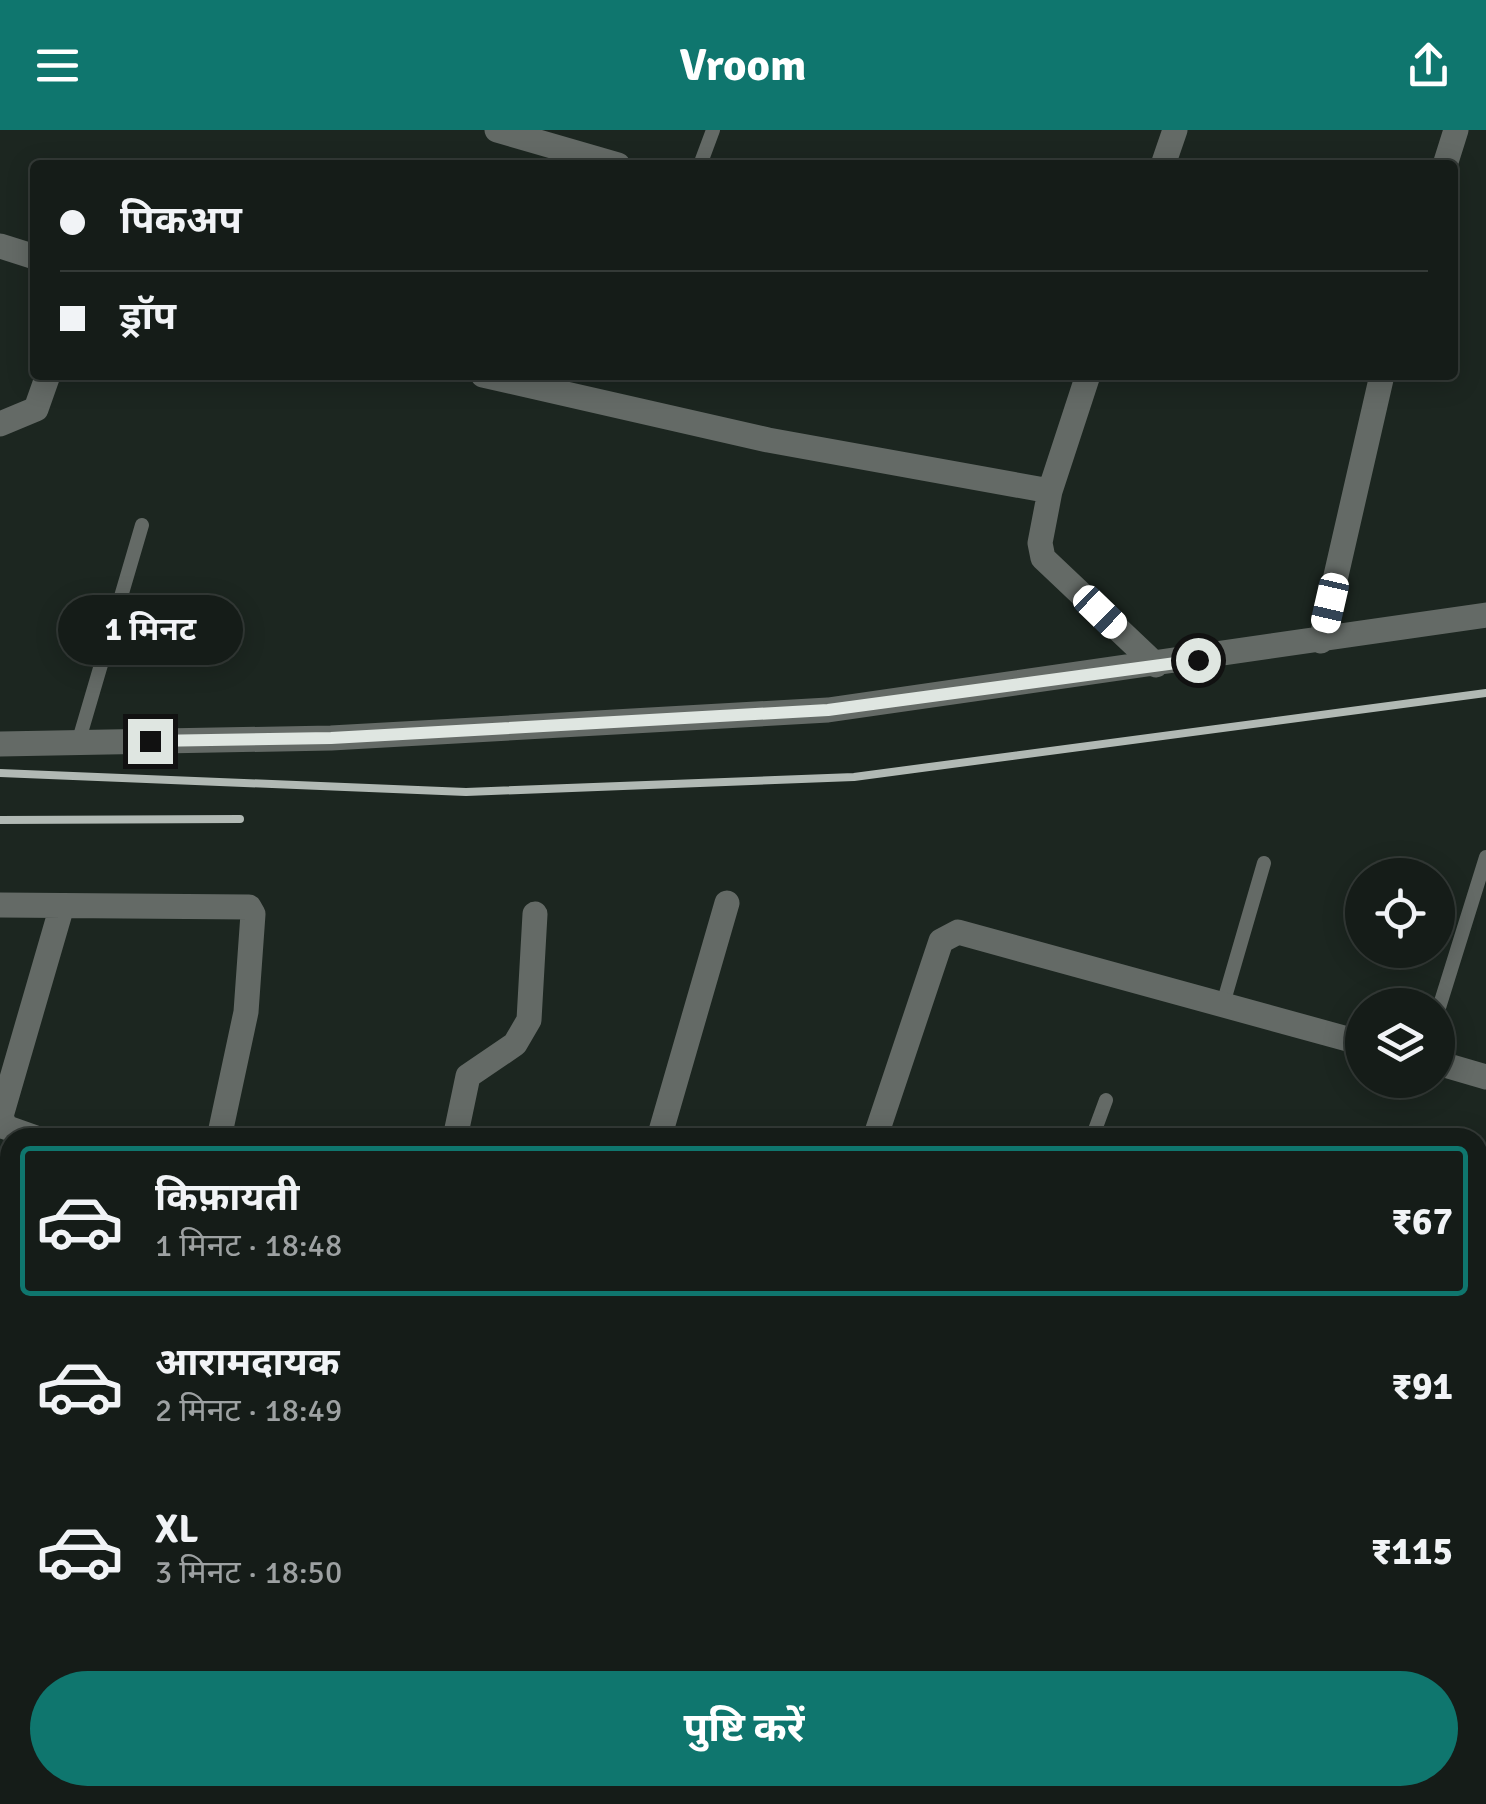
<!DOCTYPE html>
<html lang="hi">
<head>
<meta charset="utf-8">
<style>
	:root { --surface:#151c18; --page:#1e2521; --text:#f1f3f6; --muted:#9da1a2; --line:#343a37; --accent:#0f766e }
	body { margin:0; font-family:Signika,"Noto Sans Devanagari",sans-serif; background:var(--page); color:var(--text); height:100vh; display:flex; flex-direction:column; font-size:38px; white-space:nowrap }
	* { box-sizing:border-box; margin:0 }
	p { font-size:32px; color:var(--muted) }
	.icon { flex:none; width:55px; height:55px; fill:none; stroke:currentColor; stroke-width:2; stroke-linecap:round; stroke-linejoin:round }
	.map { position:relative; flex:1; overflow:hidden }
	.side { position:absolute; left:0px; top:998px; width:1488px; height:678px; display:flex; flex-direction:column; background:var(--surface); border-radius:30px 30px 0 0; box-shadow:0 5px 25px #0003,0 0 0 2px var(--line) }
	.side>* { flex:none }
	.hud { position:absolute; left:30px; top:30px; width:1428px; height:220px; border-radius:10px; box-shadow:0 5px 25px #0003,0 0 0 2px var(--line); display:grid; align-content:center; height:220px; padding:0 30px; background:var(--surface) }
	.controls { position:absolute; left:1345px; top:728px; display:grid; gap:20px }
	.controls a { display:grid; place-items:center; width:110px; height:110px; border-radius:50%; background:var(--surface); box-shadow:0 5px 25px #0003,0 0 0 2px var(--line); font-size:50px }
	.end { position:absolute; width:45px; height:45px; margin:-22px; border:12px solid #dfe6e1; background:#111; box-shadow:0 0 0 5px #111 }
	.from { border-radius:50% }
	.bubble { position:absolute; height:70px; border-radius:35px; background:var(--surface); box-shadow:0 5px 25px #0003,0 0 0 2px var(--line); font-size:32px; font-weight:700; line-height:70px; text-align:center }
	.car { position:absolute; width:30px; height:60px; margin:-30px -15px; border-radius:12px; box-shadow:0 0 8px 2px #0007; background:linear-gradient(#fff 24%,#345 0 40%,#fff 0 76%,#345 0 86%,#fff 0) }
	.hud b { display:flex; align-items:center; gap:35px; height:95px; font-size:38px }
	.hud b+b { border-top:2px solid var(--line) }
	.hud i { width:25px; height:25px; background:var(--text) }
	ul { padding:18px 0 0; list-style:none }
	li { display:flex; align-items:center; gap:30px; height:150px; margin:0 20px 15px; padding:0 10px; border:5px solid transparent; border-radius:10px }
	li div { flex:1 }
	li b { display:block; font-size:38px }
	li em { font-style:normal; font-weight:700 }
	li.selected { border-color:var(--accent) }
	li>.icon { width:90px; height:90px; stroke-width:1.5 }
	.primary-button { display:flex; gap:20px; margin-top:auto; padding:20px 30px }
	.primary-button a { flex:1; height:115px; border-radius:60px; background:var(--accent); color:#fff; font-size:40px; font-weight:700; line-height:115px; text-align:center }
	header { display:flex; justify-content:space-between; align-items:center; height:130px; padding:0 30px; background:var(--accent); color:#fff; font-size:45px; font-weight:700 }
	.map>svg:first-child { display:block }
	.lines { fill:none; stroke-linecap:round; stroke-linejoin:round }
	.lane { stroke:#646a66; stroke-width:14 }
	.street { stroke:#646a66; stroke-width:25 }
	.rail { stroke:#b1b9b4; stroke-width:8 }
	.route { stroke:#dfe6e1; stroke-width:12 }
</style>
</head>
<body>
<header><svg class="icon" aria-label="menu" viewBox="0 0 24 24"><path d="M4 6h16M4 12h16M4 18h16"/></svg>Vroom<svg class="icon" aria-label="share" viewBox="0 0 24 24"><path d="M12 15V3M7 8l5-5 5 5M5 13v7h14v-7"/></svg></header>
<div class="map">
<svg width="1486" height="1674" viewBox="0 0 1486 1674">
	<rect width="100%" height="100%" fill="#1c2620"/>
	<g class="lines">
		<path class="lane" d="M700,35L713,0
			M78,613L142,395
			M1223,874L1264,733
			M1438,881L1486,727
			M1092,1008L1106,970
			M1478,1301H1486
			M1478,1537L1486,1520
			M1180,1665L1201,1674
			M1381,1674L1388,1665"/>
		<path class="street" d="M497,0L618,35
			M1163,35L1175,0
			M1445,35L1456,0
			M0,116L35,127
			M483,245L768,310L1050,361L1040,413L1043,428L1156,535
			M0,294L36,279L48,245
			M1050,361L1088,245
			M1321,511L1382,245
			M0,614L331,608L828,580L1486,485
			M0,775L249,777L253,784L246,882L219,1008
			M1438,933L1486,947
			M36,1008L5,997L1,986L62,776
			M455,1008L468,946L515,914L529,890L535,784
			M659,1008L727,773
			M875,1008L941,811L958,802L1362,913
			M0,1168L10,1174
			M1478,1228L1486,1226
			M0,1278L10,1284
			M0,1497L10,1495
			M623,1674L629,1665"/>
		<path class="rail" d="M0,643L466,662L854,647L1486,563
			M0,690L240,689"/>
	</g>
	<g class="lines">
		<path class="route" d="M150,611L331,608L828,580L1198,530"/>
	</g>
</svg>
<div class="controls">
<a><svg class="icon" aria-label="locate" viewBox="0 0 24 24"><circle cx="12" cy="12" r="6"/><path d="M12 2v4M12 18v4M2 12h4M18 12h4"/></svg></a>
<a><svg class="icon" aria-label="layers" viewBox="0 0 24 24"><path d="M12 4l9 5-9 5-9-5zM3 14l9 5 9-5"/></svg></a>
</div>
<i class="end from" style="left:1198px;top:530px"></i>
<i class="end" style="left:150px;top:611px"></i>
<div class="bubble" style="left:58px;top:465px;width:185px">1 मिनट</div>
<i class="car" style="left:1330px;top:473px;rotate:193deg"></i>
<i class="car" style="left:1100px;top:482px;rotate:134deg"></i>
<div class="hud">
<b><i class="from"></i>पिकअप</b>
<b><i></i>ड्रॉप</b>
</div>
<section class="side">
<ul>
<li class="selected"><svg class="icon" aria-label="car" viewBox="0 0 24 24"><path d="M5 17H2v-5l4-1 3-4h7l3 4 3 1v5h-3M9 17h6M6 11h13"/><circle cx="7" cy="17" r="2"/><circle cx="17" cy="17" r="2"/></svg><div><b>किफ़ायती</b><p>1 मिनट · 18:48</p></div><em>₹67</em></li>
<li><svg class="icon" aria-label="car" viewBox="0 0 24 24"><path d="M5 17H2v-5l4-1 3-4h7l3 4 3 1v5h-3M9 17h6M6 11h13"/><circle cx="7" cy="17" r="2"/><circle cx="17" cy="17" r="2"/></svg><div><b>आरामदायक</b><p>2 मिनट · 18:49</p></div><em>₹91</em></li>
<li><svg class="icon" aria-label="car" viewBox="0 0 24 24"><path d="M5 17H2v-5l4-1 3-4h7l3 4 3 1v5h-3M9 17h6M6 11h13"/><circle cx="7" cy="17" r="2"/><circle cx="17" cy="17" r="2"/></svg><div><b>XL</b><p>3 मिनट · 18:50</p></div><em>₹115</em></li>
</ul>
<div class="primary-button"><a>पुष्टि करें</a></div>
</section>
</div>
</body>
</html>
